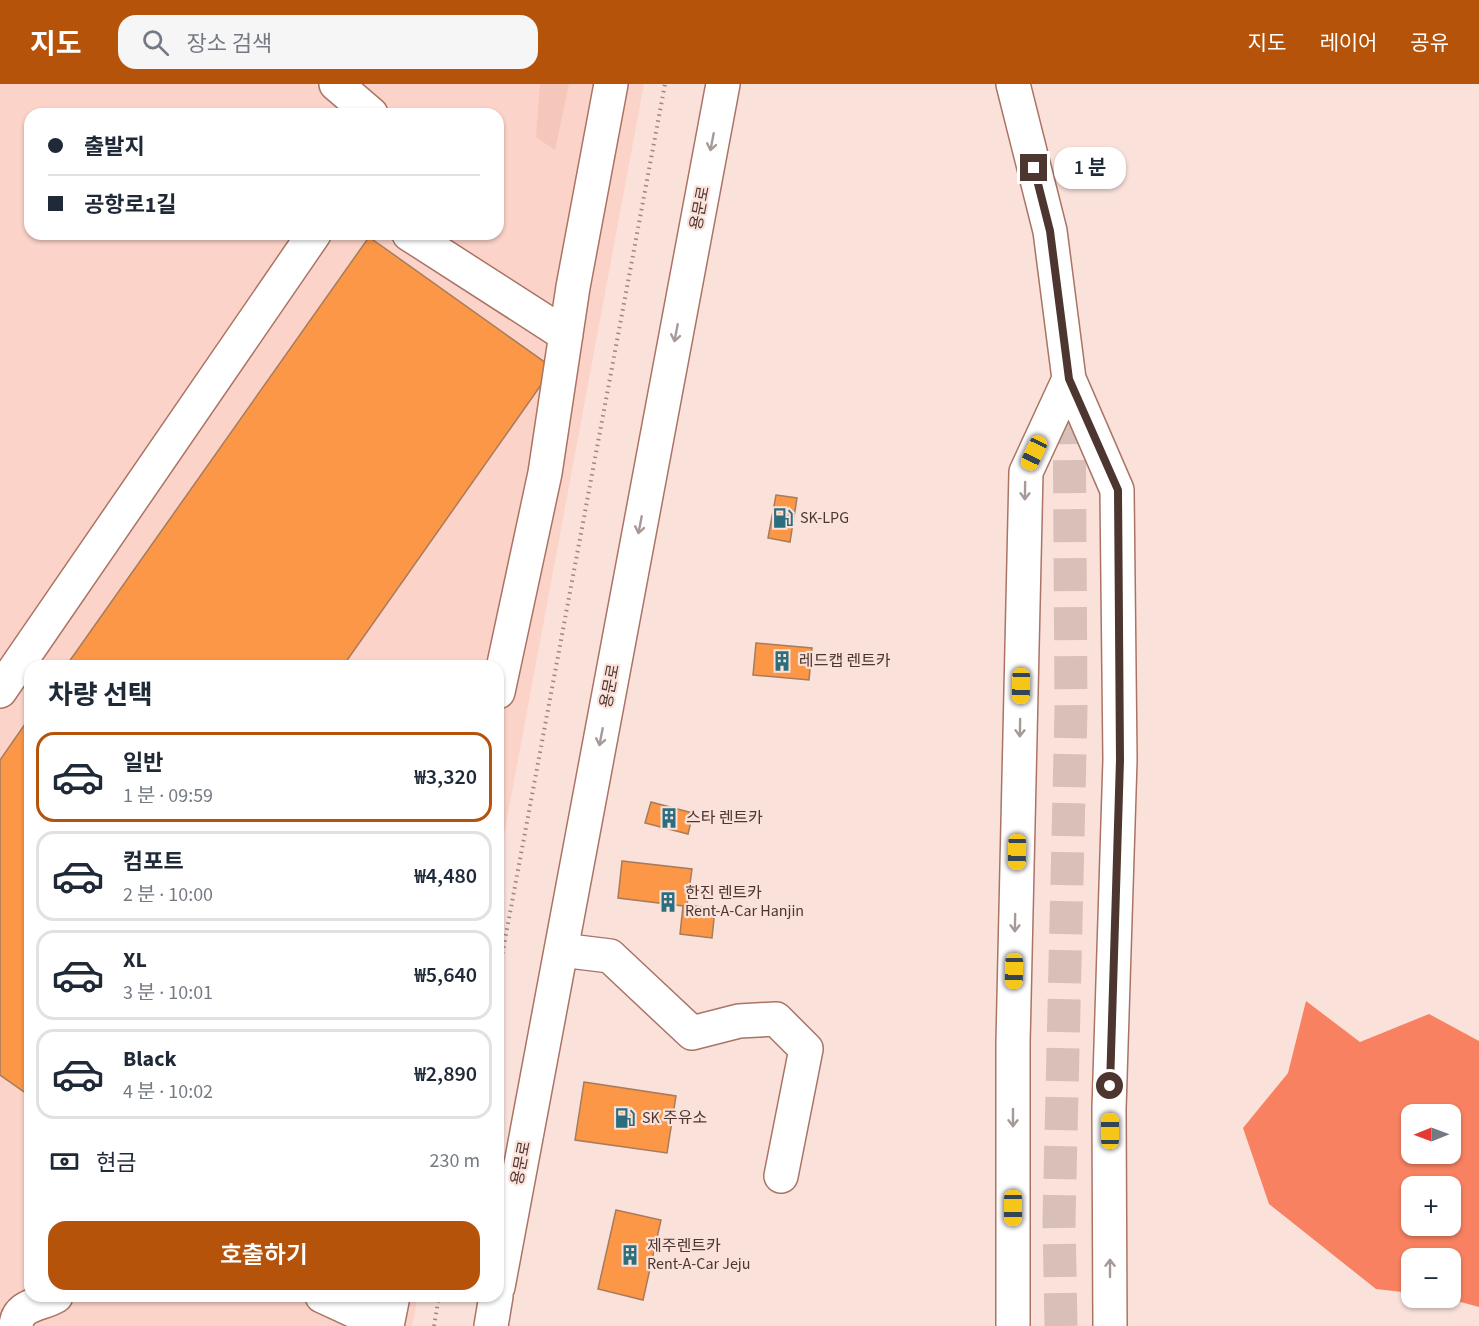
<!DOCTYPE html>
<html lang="ko">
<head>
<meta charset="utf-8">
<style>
	:root { --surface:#fff; --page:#f6f6f7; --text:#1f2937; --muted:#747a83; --line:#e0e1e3; --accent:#b45309 }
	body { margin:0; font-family:"Source Sans 3","Noto Sans KR",sans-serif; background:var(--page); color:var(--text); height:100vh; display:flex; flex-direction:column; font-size:22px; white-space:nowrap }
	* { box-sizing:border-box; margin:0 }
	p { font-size:20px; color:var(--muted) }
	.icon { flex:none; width:33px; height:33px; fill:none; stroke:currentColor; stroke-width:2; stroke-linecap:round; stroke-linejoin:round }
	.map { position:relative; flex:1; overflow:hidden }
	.drawer { position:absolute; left:24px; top:576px; width:480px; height:642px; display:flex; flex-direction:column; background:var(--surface); border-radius:18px; box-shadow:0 2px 4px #0004 }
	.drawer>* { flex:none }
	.hud { position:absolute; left:24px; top:24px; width:480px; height:132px; border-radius:18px; box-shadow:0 2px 4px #0004; display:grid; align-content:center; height:132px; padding:0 24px; background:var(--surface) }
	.needle { width:39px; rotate:269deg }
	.controls { position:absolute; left:1401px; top:1020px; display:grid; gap:12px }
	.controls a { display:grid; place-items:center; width:60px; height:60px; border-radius:12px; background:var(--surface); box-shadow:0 2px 4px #0004; font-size:30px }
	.end { position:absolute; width:27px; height:27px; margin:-14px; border:8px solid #4e3630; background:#fff; box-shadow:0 0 0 3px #fff }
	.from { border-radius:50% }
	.bubble { position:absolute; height:42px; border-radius:18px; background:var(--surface); box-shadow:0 2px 4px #0004; font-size:20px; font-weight:600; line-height:42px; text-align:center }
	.car { position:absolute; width:18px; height:36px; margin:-18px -9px; border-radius:8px; box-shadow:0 0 4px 2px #0007; background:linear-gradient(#f5c518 24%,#345 0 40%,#f5c518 0 76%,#345 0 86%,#f5c518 0) }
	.hud b { display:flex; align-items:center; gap:21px; height:57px; font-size:22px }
	.hud b+b { border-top:2px solid var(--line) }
	.hud i { width:15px; height:15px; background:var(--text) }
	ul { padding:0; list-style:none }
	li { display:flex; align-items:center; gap:18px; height:90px; margin:0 12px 9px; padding:0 12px; border:3px solid var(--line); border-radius:18px }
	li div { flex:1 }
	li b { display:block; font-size:22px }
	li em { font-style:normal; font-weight:600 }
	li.active { border-color:var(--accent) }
	li>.icon { width:54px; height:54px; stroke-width:1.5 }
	h2 { padding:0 24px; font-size:27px; line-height:72px }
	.pay { display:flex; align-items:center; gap:15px; height:66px; padding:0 24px; font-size:22px }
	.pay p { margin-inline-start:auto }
	.button { display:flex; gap:12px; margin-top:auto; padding:12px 24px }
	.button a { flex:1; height:69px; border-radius:18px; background:var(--accent); color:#fff; font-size:24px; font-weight:600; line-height:69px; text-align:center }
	header { display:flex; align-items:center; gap:36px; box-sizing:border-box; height:84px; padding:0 30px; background:var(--accent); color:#fff }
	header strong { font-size:28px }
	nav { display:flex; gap:33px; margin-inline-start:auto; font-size:21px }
	.search { width:420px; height:54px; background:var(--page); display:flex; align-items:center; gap:15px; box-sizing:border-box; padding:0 21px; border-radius:18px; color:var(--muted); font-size:22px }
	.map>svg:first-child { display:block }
	.built { fill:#fcd3c8; fill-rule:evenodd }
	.green { fill:#f5c7ba }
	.forest { fill:#f78161; fill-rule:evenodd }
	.building { fill:#fb9747; stroke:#a87b5b; stroke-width:1.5 }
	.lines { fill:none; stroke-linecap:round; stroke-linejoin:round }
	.minor-tunnel { stroke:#d8c0b9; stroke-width:33; stroke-dasharray:33 16; stroke-linecap:butt }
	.minor-casing { stroke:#aa7465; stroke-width:36 }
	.path { stroke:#9f8780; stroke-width:4; stroke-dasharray:1.5 4.5; stroke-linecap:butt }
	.minor { stroke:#fff; stroke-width:33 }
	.oneway { stroke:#a69a98 }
	.route { stroke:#4e3630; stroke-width:8 }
	.labels { text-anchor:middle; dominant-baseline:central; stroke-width:4.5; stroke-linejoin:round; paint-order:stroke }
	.street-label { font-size:16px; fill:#4e3630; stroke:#fae2db }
	.poi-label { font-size:16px; fill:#4e3630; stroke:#fae2db; text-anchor:start }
</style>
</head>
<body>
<header>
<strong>지도</strong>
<div class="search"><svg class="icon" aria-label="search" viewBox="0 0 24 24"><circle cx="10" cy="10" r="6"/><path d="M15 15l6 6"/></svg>장소 검색</div>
<nav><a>지도</a><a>레이어</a><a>공유</a></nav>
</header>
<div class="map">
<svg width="1479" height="1242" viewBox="0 0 1479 1242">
	<rect width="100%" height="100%" fill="#fae2db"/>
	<path class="built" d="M0,0H644L498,783V582H30V1212H418L412,1242H0ZM30,30H498V150H30Z"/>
	<path class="green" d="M540,0H569L555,66L536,53Z"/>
	<path class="forest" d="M1306,917L1360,958L1429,930L1479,957V1223L1446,1214H1450V1174H1412L1411,1209L1376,1205L1269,1120L1243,1044L1288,989ZM1412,1030H1450V1070H1412ZM1412,1102H1450V1142H1412Z"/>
	<path class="building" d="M369,153L553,284L343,582H66Z
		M776,411L797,414L790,458L768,454Z
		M756,559L812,564L809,596L753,591Z
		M30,633V1012L0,991V676Z
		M651,718L693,729L688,750L645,739Z
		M622,777L692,785L687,821L715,825L712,854L680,850L683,822L618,814Z
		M584,998L676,1012L667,1069L575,1056Z
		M616,1126L661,1136L643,1216L598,1205Z"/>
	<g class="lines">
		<path class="minor-tunnel" d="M1061,1242L1059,1136L1071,625L1069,295"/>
		<g class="minor-casing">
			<path id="minor" d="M336,0L371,30
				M1013,0L1050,147L1069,295L1117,406L1120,676L1109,1025L1110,1242
				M409,150L566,251
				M0,607L314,150
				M498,608L545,389L573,203L611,0
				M561,866L610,872L692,949L739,937L776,935L806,965L781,1092
				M498,1203L723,0
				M322,1212L387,1242
				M16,1242C17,1220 41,1221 56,1212
				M387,1242L393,1212
				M491,1242L496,1212
				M1013,1242V959L1026,388L1069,295"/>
		</g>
		<path class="path" d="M498,893L665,0
			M434,1242L439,1212"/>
		<use href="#minor" class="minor"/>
	</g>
	<defs><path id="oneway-shaft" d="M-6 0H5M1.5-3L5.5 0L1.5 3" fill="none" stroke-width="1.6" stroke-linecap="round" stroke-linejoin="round" transform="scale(1.5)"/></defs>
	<g class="oneway">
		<use href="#oneway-shaft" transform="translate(712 58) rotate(101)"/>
		<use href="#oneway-shaft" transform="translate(676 249) rotate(101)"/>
		<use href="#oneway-shaft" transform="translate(1025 407) rotate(91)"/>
		<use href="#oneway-shaft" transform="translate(640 441) rotate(101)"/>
		<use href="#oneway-shaft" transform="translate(1020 644) rotate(91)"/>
		<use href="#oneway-shaft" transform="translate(601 653) rotate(101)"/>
		<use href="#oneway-shaft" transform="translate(1015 839) rotate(91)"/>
		<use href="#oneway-shaft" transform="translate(1013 1034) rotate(90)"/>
		<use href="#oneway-shaft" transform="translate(1110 1184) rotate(-90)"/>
	</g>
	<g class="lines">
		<path class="route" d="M1034,84L1050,147L1069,295L1118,406L1120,676L1110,1002"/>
	</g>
	<defs>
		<g id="fuel-bare" transform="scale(1.62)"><path d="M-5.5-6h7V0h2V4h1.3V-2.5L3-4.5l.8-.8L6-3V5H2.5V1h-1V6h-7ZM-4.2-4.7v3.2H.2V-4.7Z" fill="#2b6f7f" stroke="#fae2db" stroke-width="2.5" paint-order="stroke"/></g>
		<g id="building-bare" transform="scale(1.62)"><path d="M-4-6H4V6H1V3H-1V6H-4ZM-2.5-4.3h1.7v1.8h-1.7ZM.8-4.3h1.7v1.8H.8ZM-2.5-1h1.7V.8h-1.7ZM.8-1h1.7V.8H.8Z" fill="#2b6f7f" stroke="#fae2db" stroke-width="2.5" paint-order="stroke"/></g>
	</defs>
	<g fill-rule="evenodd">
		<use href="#fuel-bare" x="783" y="434"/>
		<use href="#building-bare" x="782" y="577"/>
		<use href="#building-bare" x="669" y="734"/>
		<use href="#building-bare" x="668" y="818"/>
		<use href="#fuel-bare" x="625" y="1034"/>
		<use href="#building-bare" x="630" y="1171"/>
	</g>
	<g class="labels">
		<g class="street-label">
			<text transform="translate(700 124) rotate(-79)">용문로</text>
			<text transform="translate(610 602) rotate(-79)">용문로</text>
			<text transform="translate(521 1079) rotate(-79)">용문로</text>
		</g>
		<g class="poi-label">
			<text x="800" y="434">SK-LPG</text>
			<text x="799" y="577">레드캡 렌트카</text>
			<text x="686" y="734">스타 렌트카</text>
			<text x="685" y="809">한진 렌트카<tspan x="685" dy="18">Rent-A-Car Hanjin</tspan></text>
			<text x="642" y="1034">SK 주유소</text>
			<text x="647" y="1162">제주렌트카<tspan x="647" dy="18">Rent-A-Car Jeju</tspan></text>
		</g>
	</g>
</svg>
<div class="controls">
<a><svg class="needle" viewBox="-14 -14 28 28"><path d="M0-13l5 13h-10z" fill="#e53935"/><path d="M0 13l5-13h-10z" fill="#747a83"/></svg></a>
<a>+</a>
<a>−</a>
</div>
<i class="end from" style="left:1110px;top:1002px"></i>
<i class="end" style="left:1034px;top:84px"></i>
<div class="bubble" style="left:1054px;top:63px;width:72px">1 분</div>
<i class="car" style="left:1034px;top:369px;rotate:205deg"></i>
<i class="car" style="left:1021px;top:602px;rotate:181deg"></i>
<i class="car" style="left:1017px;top:768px;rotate:181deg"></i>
<i class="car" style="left:1014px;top:887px;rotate:181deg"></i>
<i class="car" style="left:1110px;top:1047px;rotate:0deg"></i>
<i class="car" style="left:1013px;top:1124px;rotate:180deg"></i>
<div class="hud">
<b><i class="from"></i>출발지</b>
<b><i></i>공항로1길</b>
</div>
<section class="drawer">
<h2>차량 선택</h2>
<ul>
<li class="active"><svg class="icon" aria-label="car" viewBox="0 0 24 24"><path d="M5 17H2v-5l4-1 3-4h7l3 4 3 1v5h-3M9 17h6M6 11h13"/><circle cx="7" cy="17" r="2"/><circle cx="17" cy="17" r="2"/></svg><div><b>일반</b><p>1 분 · 09:59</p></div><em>₩3,320</em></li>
<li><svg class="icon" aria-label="car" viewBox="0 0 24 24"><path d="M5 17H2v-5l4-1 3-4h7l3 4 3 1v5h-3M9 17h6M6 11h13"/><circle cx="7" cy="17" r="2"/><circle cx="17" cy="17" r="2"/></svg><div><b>컴포트</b><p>2 분 · 10:00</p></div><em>₩4,480</em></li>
<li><svg class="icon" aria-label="car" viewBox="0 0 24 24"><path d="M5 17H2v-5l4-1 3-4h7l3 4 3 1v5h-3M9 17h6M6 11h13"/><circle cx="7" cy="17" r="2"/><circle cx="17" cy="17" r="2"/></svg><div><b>XL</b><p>3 분 · 10:01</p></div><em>₩5,640</em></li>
<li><svg class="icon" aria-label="car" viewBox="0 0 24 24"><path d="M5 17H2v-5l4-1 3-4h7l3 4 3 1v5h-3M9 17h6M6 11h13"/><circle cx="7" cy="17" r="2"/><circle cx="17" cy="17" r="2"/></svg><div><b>Black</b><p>4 분 · 10:02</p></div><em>₩2,890</em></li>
</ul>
<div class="pay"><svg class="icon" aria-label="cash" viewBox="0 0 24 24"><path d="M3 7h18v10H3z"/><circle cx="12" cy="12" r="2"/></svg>현금<p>230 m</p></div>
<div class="button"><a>호출하기</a></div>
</section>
</div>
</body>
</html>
